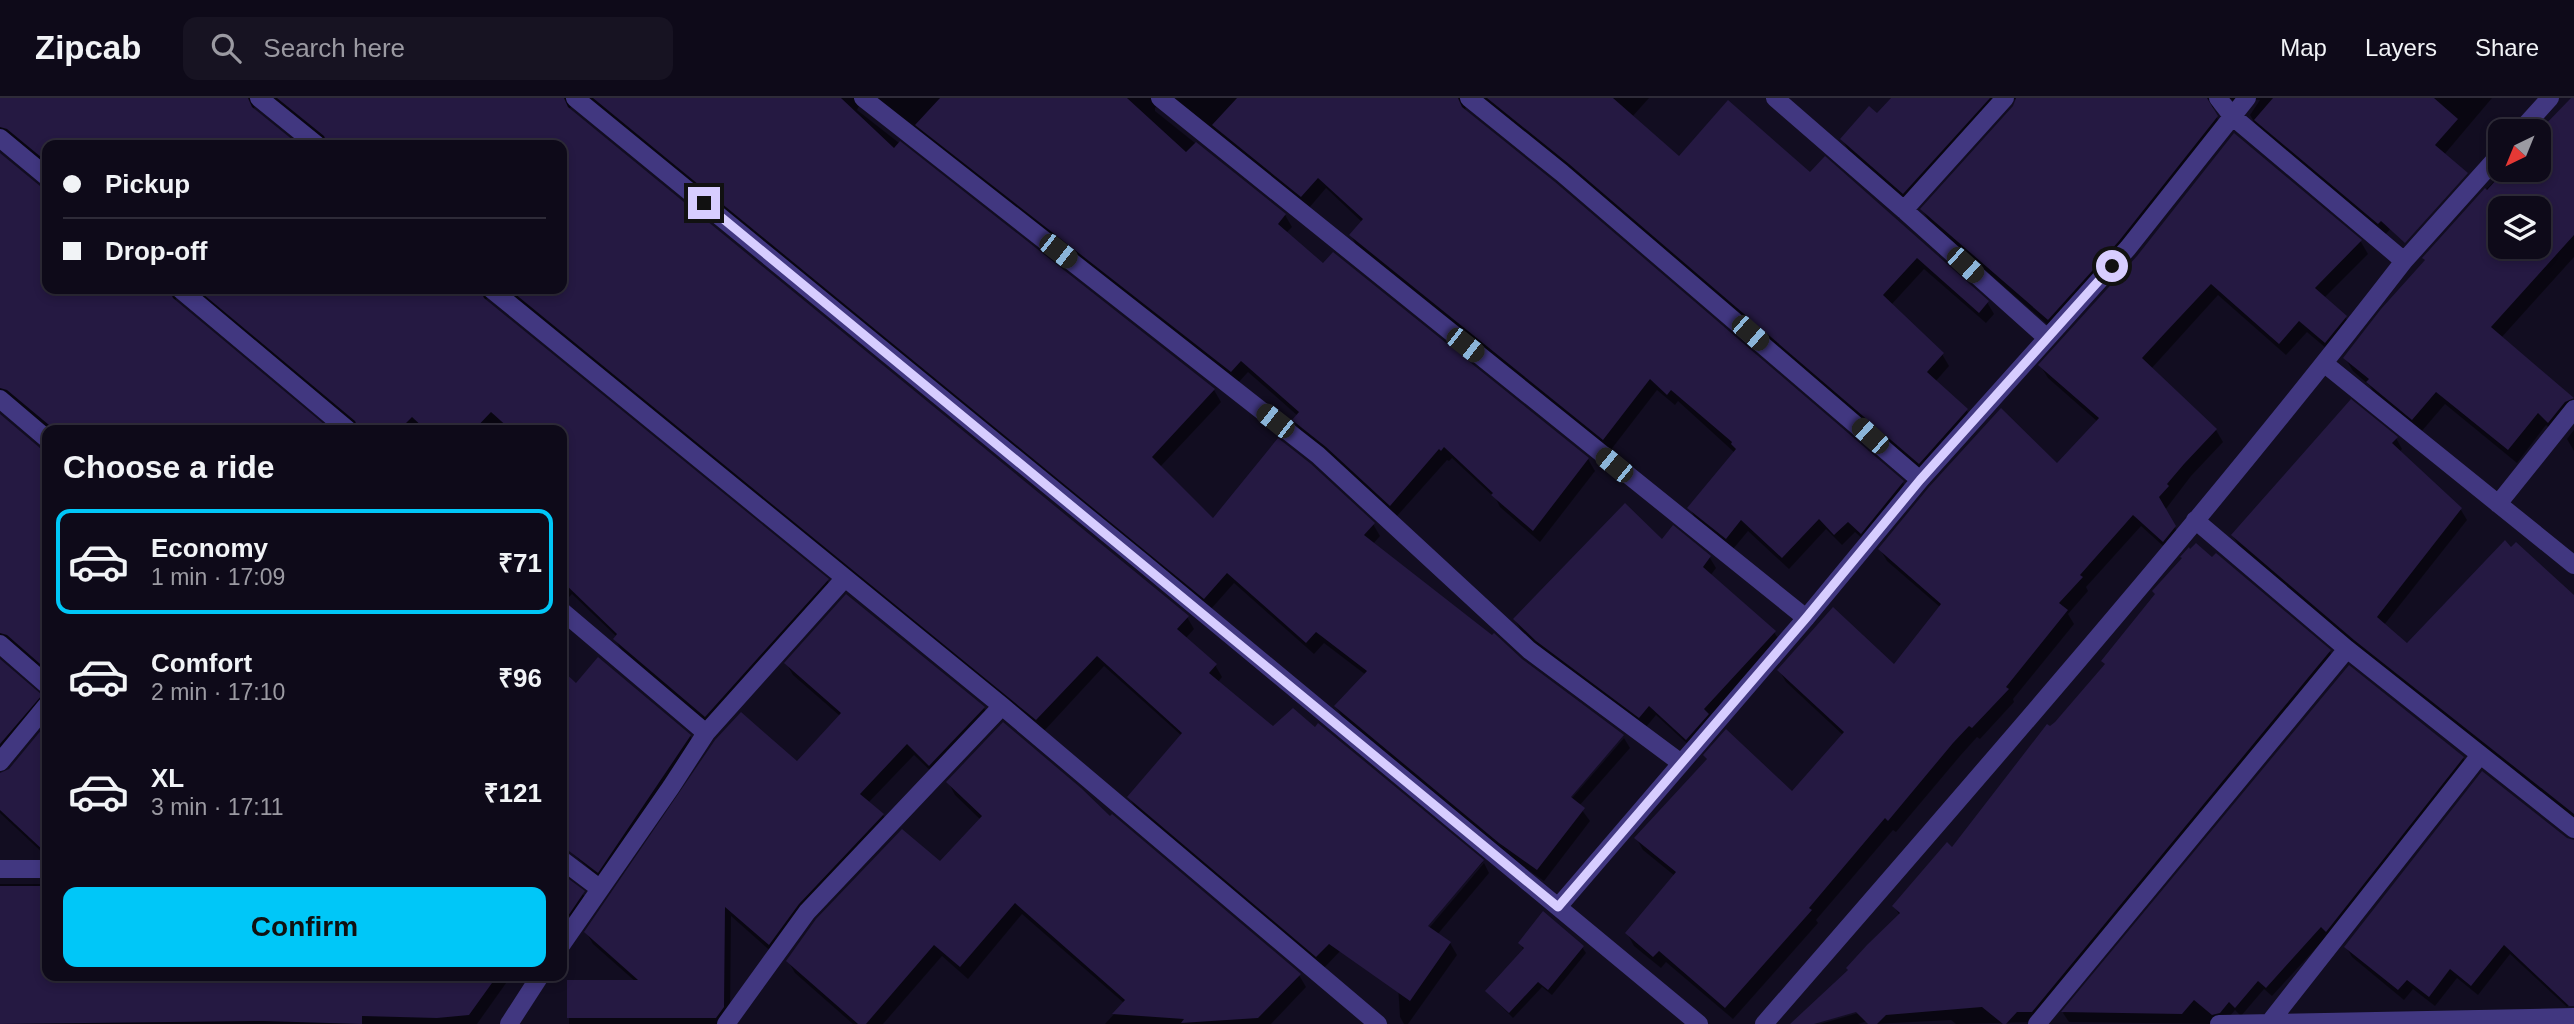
<!DOCTYPE html>
<html lang="en">
<head>
<meta charset="utf-8">
<style>
	:root { --surface:#0e0a19; --page:#171322; --text:#f1f3f6; --muted:#9b9aa2; --line:#2e2b38; --accent:#00c7f8 }
	body { margin:0; font-family:Arial,sans-serif; background:var(--page); color:var(--text); height:100vh; display:flex; flex-direction:column; font-size:26px; white-space:nowrap }
	* { box-sizing:border-box; margin:0 }
	p { font-size:23px; color:var(--muted) }
	.icon { flex:none; width:38px; height:38px; fill:none; stroke:currentColor; stroke-width:2; stroke-linecap:round; stroke-linejoin:round }
	.map { position:relative; flex:1; overflow:hidden }
	.details { position:absolute; left:42px; top:327px; width:525px; height:556px; display:flex; flex-direction:column; background:var(--surface); border-radius:14px; box-shadow:0 4px 10px #0003,0 0 0 2px var(--line) }
	.details>* { flex:none }
	.hud { position:absolute; left:42px; top:42px; width:525px; height:154px; border-radius:14px; box-shadow:0 4px 10px #0003,0 0 0 2px var(--line); display:grid; align-content:center; height:154px; padding:0 21px; background:var(--surface) }
	.needle { width:46px; rotate:223deg }
	.controls { position:absolute; left:2488px; top:21px; display:grid; gap:14px }
	.controls a { display:grid; place-items:center; width:63px; height:63px; border-radius:14px; background:var(--surface); box-shadow:0 4px 10px #0003,0 0 0 2px var(--line); font-size:35px }
	.end { position:absolute; width:32px; height:32px; margin:-16px; border:9px solid #d7cdff; background:#111; box-shadow:0 0 0 4px #111 }
	.from { border-radius:50% }
	.car { position:absolute; width:21px; height:42px; margin:-21px -10px; border-radius:9px; box-shadow:0 0 5px 2px #0007; background:linear-gradient(#222 24%,#8ab4d8 0 40%,#222 0 76%,#8ab4d8 0 86%,#222 0) }
	.hud b { display:flex; align-items:center; gap:24px; height:66px; font-size:26px }
	.hud b+b { border-top:2px solid var(--line) }
	.hud i { width:18px; height:18px; background:var(--text) }
	ul { padding:0; list-style:none }
	li { display:flex; align-items:center; gap:21px; height:105px; margin:0 14px 10px; padding:0 7px; border:4px solid transparent; border-radius:14px }
	li div { flex:1 }
	li b { display:block; font-size:26px }
	li em { font-style:normal; font-weight:700 }
	li.current { border-color:var(--accent) }
	li>.icon { width:63px; height:63px; stroke-width:1.5 }
	h2 { padding:0 21px; font-size:32px; line-height:84px }
	.primary-button { display:flex; gap:14px; margin-top:auto; padding:14px 21px }
	.primary-button a { flex:1; height:80px; border-radius:14px; background:var(--accent); color:#111; font-size:28px; font-weight:700; line-height:80px; text-align:center }
	header { display:flex; align-items:center; gap:42px; box-sizing:border-box; height:98px; padding:0 35px; background:var(--surface); border-bottom:2px solid var(--line) }
	header strong { font-size:33px }
	nav { display:flex; gap:38px; margin-inline-start:auto; font-size:24px }
	.search { width:490px; height:63px; background:var(--page); display:flex; align-items:center; gap:18px; box-sizing:border-box; padding:0 24px; border-radius:14px; color:var(--muted); font-size:26px }
	.map>svg:first-child { display:block }
	.shadow { fill:#0007; fill-rule:evenodd }
	.building { fill:#251942; fill-rule:evenodd }
	.lines { fill:none; stroke-linecap:round; stroke-linejoin:round }
	.minor { stroke:#413780; stroke-width:18 }
	.route { stroke:#d7cdff; stroke-width:9 }
</style>
</head>
<body>
<header>
<strong>Zipcab</strong>
<div class="search"><svg class="icon" aria-label="search" viewBox="0 0 24 24"><circle cx="10" cy="10" r="6"/><path d="M15 15l6 6"/></svg>Search here</div>
<nav><a>Map</a><a>Layers</a><a>Share</a></nav>
</header>
<div class="map">
<svg width="2574" height="926" viewBox="0 0 2574 926">
	<rect width="100%" height="100%" fill="#120d21"/>
	<path class="shadow" d="M0,0H268L257,4L253,12L296,47H47V70L0,43Z
		M268,0H584L573,4L569,12L1187,519L1194,531L1185,541L1215,567L1222,579L1218,584L1273,630L1483,764L1421,834L1424,836L1484,765L1489,775L1437,837L1450,845L1457,857L1408,926H1404L1400,919L1389,743L1342,851L1324,870L1136,711L1129,699L1182,638L1104,568L1044,633L493,192L485,203L827,482L834,494L712,630L622,553L615,541L617,539L572,496L562,506V332H422L419,330L416,332H361L196,194L177,196L175,204L328,332H48L0,304V57L39,89L47,92V191H562V47H329Z
		M584,0H871L861,4L857,12L1214,292L1221,304L1160,369L1213,423L1373,426L1380,438L1373,446L1521,562L1623,638L1564,704L1566,707L1624,640L1630,650L1579,708L1590,723L1544,783L1507,757L1343,620L1336,609L1366,577L1324,545L1314,556L1234,485L1211,511Z
		M872,0H1649L1632,19L1679,60L1810,77L1987,204L1994,216L1986,225L1924,171L1891,207L1942,256L1949,268L1935,284L1967,313L1973,324L1926,377L1466,6L1465,13L1903,385L1910,396L1868,446L1855,434L1842,447L1826,431L1789,471L1748,433L1733,451L1696,422L1690,410L1735,355L1678,303L1675,307L1657,292L1610,353L1357,149L1351,137L1363,125L1326,90L1309,110L1162,1L1155,10V13L1285,117L1292,129L1286,135L1323,167L1588,361L1595,373L1540,444L1500,409L1496,401L1452,360L1449,363L1447,362L1397,418L1301,334L1294,323L1298,318L1248,274L1238,285Z
		M1894,0H2492L2443,58L2447,66L2385,137L2257,29L2250,17L2260,2L2249,1L2240,11L2231,1L2223,0L2214,7L2213,13L2223,31L2055,233L1929,123L1922,111L2015,8L2017,2L2009,0L1910,107L1849,53L1842,41L1877,18Z
		M2574,0V159L2501,240L2574,303L2557,337L2546,327L2517,365L2445,306L2421,334L2376,298L2370,288L2353,273L2345,260L2426,163L2424,160L2504,72H2539ZM2501,110H2539V149H2501Z
		M2234,37L2361,144L2368,156L2324,200L2345,219L2353,231L2333,256L2307,234L2286,257L2218,197L2151,271L2216,332L2223,344L2191,378L2165,412L2182,442L2171,455L2141,428L2086,489L2088,493L2068,516L2074,526L2013,601L2014,604L1980,641L1977,639L1960,658L1896,734L1893,732L1816,822L1818,825L1733,921L1666,864L1661,870L1634,848L1627,835L1675,778L1643,752L1636,740L1792,695L1843,637L1786,584L1779,572L1894,569L1940,509L1887,463L1880,451L2058,367L2098,324L2048,280L2040,267L2138,159Z
		M0,318L39,352L47,354V577L0,550Z
		M2574,332V353L2567,341Z
		M2396,340L2402,351L2399,354L2461,412L2467,422L2384,527L2407,547L2574,499V721L2362,553L2239,448L2233,438Z
		M1673,430L1710,460L1716,470L1710,478L1774,534L1781,545L1693,651L1656,617L1646,629L1544,554L1521,532L1515,522L1662,443Z
		M846,498L984,610L991,622L937,679L914,657L868,705L883,717L889,729L776,858L731,818L730,921L727,926H569V884H636L593,846L586,834L797,665L840,618L793,577L786,565Z
		M2330,554L2336,564L2038,924L1956,926L1951,922L1874,926L1871,922L1858,926H1820L1872,911L1871,908L1807,926H1792L1849,873L1900,818L1894,808L1952,751L2050,630L2106,567L2103,563Z
		M0,562L41,598L47,609L0,668Z
		M2349,569L2463,660L2468,669L2327,838L2272,898L2264,891L2241,918L2235,912L2225,924L2219,926L2069,924L2063,915Z
		M562,574L577,587L690,638L697,650L605,785L562,746Z
		M47,625V759L0,715V676L9,673Z
		M948,684L1111,721L1299,877L1306,889L1271,926H1105L1124,905L1022,816L968,881L942,858L883,926H853L795,875L788,863L940,765L981,722L955,697Z
		M2567,742L2574,743V902L2567,909L2510,856L2478,897L2457,880L2435,908L2413,891L2404,902L2352,859L2346,849Z
		M0,786H47V878H511L477,926H0Z
		M562,790L580,792L590,806L575,828L569,817V808L562,819Z
		M1520,845L1582,849L1586,855L1552,897L1542,889L1513,920L1487,894L1523,851Z"/>
	<path class="building" d="M0,0H248L252,9L299,47H47V64L7,31L0,29Z
		M277,0H564L568,9L1189,518L1177,531L1217,566L1209,575L1273,628L1293,610L1315,629L1318,625L1484,762L1428,828L1451,844L1410,903L1329,846L1316,859L1127,699L1182,635L1097,558L1036,622L509,191H562V47H328L324,38Z
		M593,0H841L894,50L900,43L1215,291L1152,359L1213,420L1278,340L1311,366L1375,425L1364,437L1492,537L1494,535L1522,561L1624,637L1571,699L1585,710L1537,772L1499,745L1334,608L1367,573L1316,534L1306,545L1227,475L1204,501Z
		M940,0H1127L1186,54L1196,44L1286,116L1278,126L1323,165L1333,154L1589,360L1533,433L1491,397L1493,395L1444,349L1441,353L1439,351L1390,408L1326,349L1292,322L1299,314L1241,263L1231,274L915,27Z
		M1237,0H1458L1462,9L1555,84L1904,383L1861,436L1848,424L1834,437L1819,421L1782,460L1741,422L1726,441L1687,410L1736,351L1731,346L1732,344L1671,292L1667,297L1650,281L1603,342L1349,137L1363,121L1318,80L1301,99L1212,27Z
		M1487,0H1613L1679,58L1728,2L1810,74L1825,58L1989,203L1979,215L1917,160L1883,197L1944,255L1927,274L1968,311L1919,366L1569,66Z
		M1891,0H1990L1903,96L1840,41L1869,8L1877,15Z
		M2016,0H2207L2218,18L2119,143L2048,222L1920,111L2013,8Z
		M2273,0H2434L2458,21L2435,47L2468,75L2405,145L2381,123L2378,126L2254,22Z
		M2571,0H2574V137L2491,229L2574,300L2565,304L2548,325L2538,315L2508,352L2436,294L2412,322L2366,284L2369,281L2343,260L2381,211L2425,162L2422,160L2485,90L2487,92L2505,72H2539V33ZM2501,110H2539V149H2501Z
		M2234,35L2362,142L2315,190L2347,218L2325,245L2299,223L2279,246L2211,186L2165,235L2142,260L2217,331L2184,366L2167,386L2169,388L2159,399L2176,428L2163,444L2133,417L2080,477L2083,479L2059,505L2068,512L2006,589L2009,591L1972,630L1969,628L1953,645L1888,723L1885,720L1809,810L1812,812L1725,910L1659,853L1653,859L1625,835L1676,774L1634,740L1707,661L1703,657L1726,631L1792,693L1844,634L1777,572L1833,509L1894,566L1941,506L1878,451L1929,389L2001,310L2057,365L2099,320L2038,267L2137,158Z
		M0,55L40,88L47,90V191H169L173,200L331,332H55L7,292L0,290Z
		M197,191H480L484,200L829,481L705,619L613,541L617,536L562,483V332H511L491,314L474,332H426L412,319L399,332H359L355,323Z
		M2351,301L2398,339L2392,345L2462,410L2377,519L2407,545L2505,442L2511,449L2516,444L2574,497V716L2354,542L2231,437Z
		M0,316L40,350L47,352V572L7,537L0,535Z
		M1625,405L1662,441L1673,427L1711,458L1703,469L1776,533L1704,611L1709,616L1686,642L1649,608L1639,620L1536,543L1513,521Z
		M2196,445L2212,459L2216,455L2331,552L2032,914H2017L2006,926H2003L1982,909L1886,917L1877,926H1868L1856,914L1814,926H1790L1848,872L1846,870L1867,847L1900,815L1892,808L1947,744L1952,749L2047,626L2050,628L2055,624L2105,566L2101,563L2155,496L2152,493L2182,460L2180,459L2189,449L2190,451Z
		M846,496L985,609L929,668L907,646L860,696L884,716L799,806L769,847L725,809L724,909L716,920H567V882H638L584,834L715,642L741,614L797,663L841,615L784,565Z
		M598,559L691,637L598,775L569,753L562,751V572L576,585Z
		M0,561L42,597L0,646Z
		M2349,567L2464,659L2326,834L2321,829L2266,890L2258,883L2235,910L2229,904L2220,915L2212,917L2194,902L2182,916L2061,914Z
		M1003,624L1081,690L1110,718L1112,716L1301,876L1258,920L1181,925L1184,921L1112,916L1125,902L1015,805L960,869L934,847L866,926H858L786,863L816,821L902,731L940,763L982,718L946,684Z
		M47,625V744L45,742V754L0,712V675L9,671Z
		M2482,673L2567,740L2574,742V908H2569L2504,847L2471,888L2450,871L2429,899L2407,882L2398,892L2344,849Z
		M562,776L585,793L568,818V790L562,798Z
		M0,788H46L47,878H497L469,917L437,920L362,918V926L263,923L0,926Z
		M1543,813L1584,848L1548,892L1538,884L1509,915L1485,893L1524,850L1518,845Z"/>
	<g class="lines">
		<path class="minor" d="M259,0L317,47
			M575,0L1142,464L1699,926
			M863,0L1318,357L1529,552L1681,665
			M1160,0L1806,520
			M1469,0L1562,75L1920,382
			M1775,0L1904,112L2047,240
			M2520,33L2550,0
			M0,40L47,79
			M1904,112L2005,0
			M2404,163L2501,55
			M180,191L348,332
			M491,191L1002,608L1378,926
			M2325,266L2574,467
			M0,301L47,341
			M2498,406L2574,311
			M2195,422L2347,551L2574,731
			M562,513L706,635
			M0,546L47,587
			M0,664L47,607
			M562,762L599,790
			M0,771H47
			M1558,809L1806,520L1920,382L2128,150L2247,0
			M562,846L671,689L706,635L844,481
			M2269,925L2480,657
			M509,926L540,878
			M726,926L807,814L1002,608
			M1764,926C1981,676 2201,426 2404,163L2232,18L2218,0
			M2037,926L2347,551
			M2219,926L2574,919"/>
	</g>
	<g class="lines">
		<path class="route" d="M704,105L1558,809L1806,520L1920,382L2112,168"/>
	</g>
</svg>
<div class="controls">
<a><svg class="needle" viewBox="-14 -14 28 28"><path d="M0-13l5 13h-10z" fill="#e53935"/><path d="M0 13l5-13h-10z" fill="#9b9aa2"/></svg></a>
<a><svg class="icon" aria-label="layers" viewBox="0 0 24 24"><path d="M12 4l9 5-9 5-9-5zM3 14l9 5 9-5"/></svg></a>
</div>
<i class="end from" style="left:2112px;top:168px"></i>
<i class="end" style="left:704px;top:105px"></i>
<i class="car" style="left:1058px;top:153px;rotate:128deg"></i>
<i class="car" style="left:1965px;top:167px;rotate:132deg"></i>
<i class="car" style="left:1750px;top:235px;rotate:131deg"></i>
<i class="car" style="left:1465px;top:247px;rotate:128deg"></i>
<i class="car" style="left:1275px;top:323px;rotate:308deg"></i>
<i class="car" style="left:1870px;top:338px;rotate:312deg"></i>
<i class="car" style="left:1614px;top:367px;rotate:309deg"></i>
<div class="hud">
<b><i class="from"></i>Pickup</b>
<b><i></i>Drop-off</b>
</div>
<section class="details">
<h2>Choose a ride</h2>
<ul>
<li class="current"><svg class="icon" aria-label="car" viewBox="0 0 24 24"><path d="M5 17H2v-5l4-1 3-4h7l3 4 3 1v5h-3M9 17h6M6 11h13"/><circle cx="7" cy="17" r="2"/><circle cx="17" cy="17" r="2"/></svg><div><b>Economy</b><p>1 min · 17:09</p></div><em>₹71</em></li>
<li><svg class="icon" aria-label="car" viewBox="0 0 24 24"><path d="M5 17H2v-5l4-1 3-4h7l3 4 3 1v5h-3M9 17h6M6 11h13"/><circle cx="7" cy="17" r="2"/><circle cx="17" cy="17" r="2"/></svg><div><b>Comfort</b><p>2 min · 17:10</p></div><em>₹96</em></li>
<li><svg class="icon" aria-label="car" viewBox="0 0 24 24"><path d="M5 17H2v-5l4-1 3-4h7l3 4 3 1v5h-3M9 17h6M6 11h13"/><circle cx="7" cy="17" r="2"/><circle cx="17" cy="17" r="2"/></svg><div><b>XL</b><p>3 min · 17:11</p></div><em>₹121</em></li>
</ul>
<div class="primary-button"><a>Confirm</a></div>
</section>
</div>
</body>
</html>
